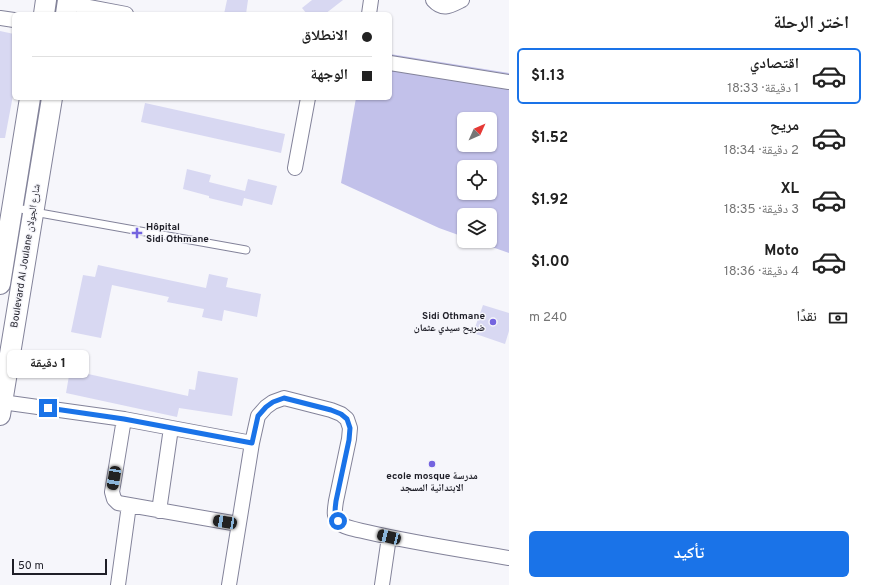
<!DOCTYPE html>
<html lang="ar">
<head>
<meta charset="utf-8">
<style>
	:root { --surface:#fff; --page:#f6f6f6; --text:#222; --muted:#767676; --line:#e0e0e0; --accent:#1a73e8 }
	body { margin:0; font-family:Overpass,"Noto Naskh Arabic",sans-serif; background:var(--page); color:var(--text); direction:rtl; height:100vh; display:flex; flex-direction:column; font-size:15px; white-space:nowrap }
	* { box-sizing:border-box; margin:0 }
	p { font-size:13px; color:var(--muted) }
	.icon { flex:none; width:22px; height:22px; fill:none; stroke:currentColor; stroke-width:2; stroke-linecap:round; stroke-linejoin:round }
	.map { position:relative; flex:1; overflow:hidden; direction:ltr }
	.side { display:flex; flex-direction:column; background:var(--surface); width:360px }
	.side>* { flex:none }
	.top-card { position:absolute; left:12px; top:12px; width:380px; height:88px; border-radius:6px; box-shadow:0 1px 3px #0004; direction:rtl; display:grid; align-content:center; height:88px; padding:0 20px; background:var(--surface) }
	.needle { width:26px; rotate:45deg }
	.controls { position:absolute; left:457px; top:112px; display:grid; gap:8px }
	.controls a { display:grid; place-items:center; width:40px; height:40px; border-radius:6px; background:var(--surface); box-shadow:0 1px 3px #0004; font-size:20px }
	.scale { position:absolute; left:12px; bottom:10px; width:95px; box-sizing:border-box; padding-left:4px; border:2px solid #1e1e27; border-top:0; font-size:11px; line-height:14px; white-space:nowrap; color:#1e1e27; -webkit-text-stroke:3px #f6f6fb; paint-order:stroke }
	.end { position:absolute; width:18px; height:18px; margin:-9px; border:5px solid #1a73e8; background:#fff; box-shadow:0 0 0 2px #fff }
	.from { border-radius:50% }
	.bubble { position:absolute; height:28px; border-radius:6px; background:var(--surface); box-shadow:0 1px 3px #0004; font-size:13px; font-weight:700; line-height:28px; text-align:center; direction:rtl }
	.car { position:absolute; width:12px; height:24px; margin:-12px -6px; border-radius:5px; box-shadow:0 0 3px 1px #0007; background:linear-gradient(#222 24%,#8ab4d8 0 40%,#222 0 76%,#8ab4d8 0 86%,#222 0) }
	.top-card b { display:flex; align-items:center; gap:14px; height:38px; font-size:15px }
	.top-card b+b { border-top:1px solid var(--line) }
	.top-card i { width:10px; height:10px; background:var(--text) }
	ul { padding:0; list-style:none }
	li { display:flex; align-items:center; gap:12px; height:56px; margin:0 8px 6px; padding:0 12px; border:2px solid transparent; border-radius:6px }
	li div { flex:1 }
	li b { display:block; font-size:15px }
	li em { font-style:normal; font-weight:700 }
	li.current { border-color:var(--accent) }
	li>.icon { width:36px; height:36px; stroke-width:1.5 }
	h2 { padding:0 20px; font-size:18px; line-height:48px }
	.pay { display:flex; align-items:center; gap:10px; height:44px; padding:0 20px; font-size:15px }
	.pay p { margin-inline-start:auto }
	.cta { display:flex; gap:8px; margin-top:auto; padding:8px 20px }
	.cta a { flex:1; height:46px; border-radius:6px; background:var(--accent); color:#fff; font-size:16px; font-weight:700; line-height:46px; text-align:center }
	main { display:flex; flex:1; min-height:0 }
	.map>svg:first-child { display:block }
	.green { fill:#c2c1ea; fill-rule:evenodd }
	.building { fill:#d8d8f2 }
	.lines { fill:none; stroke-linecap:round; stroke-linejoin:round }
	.lane-casing { stroke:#83839a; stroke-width:9 }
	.street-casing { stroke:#83839a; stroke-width:16 }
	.secondary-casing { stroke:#83839a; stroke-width:22 }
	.lane { stroke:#fff; stroke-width:7 }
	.street { stroke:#fff; stroke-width:14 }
	.secondary { stroke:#fff; stroke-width:20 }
	.route { stroke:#1a73e8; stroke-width:5 }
	.poi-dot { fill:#7464df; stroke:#f6f6fb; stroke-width:1.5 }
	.labels { text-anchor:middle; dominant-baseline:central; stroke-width:3; stroke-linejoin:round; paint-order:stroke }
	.poi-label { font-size:10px; font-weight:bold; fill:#1e1e27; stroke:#f6f6fb; text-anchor:start }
	.street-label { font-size:10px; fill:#1e1e27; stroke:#f6f6fb }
</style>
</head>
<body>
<main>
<section class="side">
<h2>اختر الرحلة</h2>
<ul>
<li class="current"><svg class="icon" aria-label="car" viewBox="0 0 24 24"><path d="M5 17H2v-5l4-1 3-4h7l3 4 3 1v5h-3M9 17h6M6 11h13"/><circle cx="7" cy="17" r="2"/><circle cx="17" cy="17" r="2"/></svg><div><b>اقتصادي</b><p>1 دقيقة · 18:33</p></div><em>$1.13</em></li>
<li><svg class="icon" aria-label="car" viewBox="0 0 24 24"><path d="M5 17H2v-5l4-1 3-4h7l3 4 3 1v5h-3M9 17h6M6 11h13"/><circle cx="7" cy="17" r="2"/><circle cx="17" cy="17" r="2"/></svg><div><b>مريح</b><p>2 دقيقة · 18:34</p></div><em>$1.52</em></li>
<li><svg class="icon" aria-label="car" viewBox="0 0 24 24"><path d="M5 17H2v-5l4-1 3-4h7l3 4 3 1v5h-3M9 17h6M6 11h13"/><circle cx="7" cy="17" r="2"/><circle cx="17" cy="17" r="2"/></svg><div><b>XL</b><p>3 دقيقة · 18:35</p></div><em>$1.92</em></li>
<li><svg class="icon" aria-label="car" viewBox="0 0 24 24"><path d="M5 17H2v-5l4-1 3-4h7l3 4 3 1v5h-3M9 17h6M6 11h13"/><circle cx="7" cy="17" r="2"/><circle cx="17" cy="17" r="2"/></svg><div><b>Moto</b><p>4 دقيقة · 18:36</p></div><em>$1.00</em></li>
</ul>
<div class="pay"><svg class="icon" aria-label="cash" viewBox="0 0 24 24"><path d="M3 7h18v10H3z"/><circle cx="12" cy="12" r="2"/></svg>نقدًا<p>240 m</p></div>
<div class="cta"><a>تأكيد</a></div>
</section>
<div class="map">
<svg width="509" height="585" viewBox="0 0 509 585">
	<rect width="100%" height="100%" fill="#f6f6fb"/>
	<path class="green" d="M390,54L509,73V253L475,241H490V215H464V237L439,228L341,183L356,98H390ZM464,119H490V145H464ZM464,167H490V193H464Z"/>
	<path class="building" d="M227,0H248L246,14H224Z
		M312,0H343L325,14H307L302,8Z
		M0,31L14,34V90L5,138H0Z
		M145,103L285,134L281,153L141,122Z
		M187,169L211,175L209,182L245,191L248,179L277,186L272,205L244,198L242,206L209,198V196L183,189Z
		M98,265L206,288L209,274L228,278L226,287L261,294L257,317L224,310L222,321L202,317L204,309L167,302L169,297L112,285L101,338L71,332L83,275L95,277Z
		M483,305L509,313V331L505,344L473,333Z
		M70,370L188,396L189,389L195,390L198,371L238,378L232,416L179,408L177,417L66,393Z"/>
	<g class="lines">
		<g class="lane-casing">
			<path id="lane" d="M13,207L34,212L246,250"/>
		</g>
		<g class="street-casing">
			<path id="street" d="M433,0C443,11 450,6 462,0
				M68,3L126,14
				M369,14L371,0
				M0,18L14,20
				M390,63L509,82
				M295,168L308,98
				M2,402L124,419L252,443
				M124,419L112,492L114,499L118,503L238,524
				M159,511L171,428
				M118,585L129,505
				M229,585L252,443L258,416L266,407L273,402L284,398L331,410L341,414L347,419L350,428L349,439L336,501C335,508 333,517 338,522C344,528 359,530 367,532C414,543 462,550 509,558
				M382,585L389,537"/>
		</g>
		<g class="secondary-casing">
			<path id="secondary" d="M44,14L46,0
				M66,14L68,0
				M0,284L30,98
				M0,415L52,98"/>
		</g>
		<use href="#lane" class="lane"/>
		<use href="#street" class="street"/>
		<use href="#secondary" class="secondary"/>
	</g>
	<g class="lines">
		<path class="route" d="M48,408L124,419L252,443L258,416L266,407L273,402L284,398L331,410L341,414L347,419L350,428L349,440L336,501C335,509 334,514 338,521"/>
	</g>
	<g class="poi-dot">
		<path d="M135 227h4v4h4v4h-4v4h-4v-4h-4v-4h4z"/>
		<circle cx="493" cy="322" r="4"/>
		<circle cx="432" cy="464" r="4"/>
	</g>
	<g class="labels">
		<g class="poi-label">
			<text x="146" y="227">Hôpital<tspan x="146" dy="12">Sidi Othmane</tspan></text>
			<text x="485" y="316" text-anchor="end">Sidi Othmane<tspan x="485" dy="12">ضريح سيدي عثمان</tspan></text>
			<text x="432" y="476" text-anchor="middle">ecole mosque مدرسة<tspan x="432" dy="12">الابتدائية المسجد</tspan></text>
		</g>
		<g class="street-label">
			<text transform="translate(26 256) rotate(-81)">Boulevard Al Joulane شارع الجولان</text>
		</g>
	</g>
</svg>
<div class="controls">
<a><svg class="needle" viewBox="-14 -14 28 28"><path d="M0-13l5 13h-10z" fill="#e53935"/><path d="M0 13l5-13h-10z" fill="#767676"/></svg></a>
<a><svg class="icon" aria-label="locate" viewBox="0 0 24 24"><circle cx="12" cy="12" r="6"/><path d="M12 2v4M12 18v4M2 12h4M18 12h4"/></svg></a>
<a><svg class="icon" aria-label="layers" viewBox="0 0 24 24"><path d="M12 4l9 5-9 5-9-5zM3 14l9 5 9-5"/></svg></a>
</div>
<div class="scale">50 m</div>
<i class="end from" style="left:338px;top:521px"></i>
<i class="end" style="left:48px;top:408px"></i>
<div class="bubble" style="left:7px;top:350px;width:82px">1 دقيقة</div>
<i class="car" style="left:114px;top:478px;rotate:190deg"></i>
<i class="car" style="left:225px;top:522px;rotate:279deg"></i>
<i class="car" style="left:389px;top:537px;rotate:284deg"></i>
<div class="top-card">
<b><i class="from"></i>الانطلاق</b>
<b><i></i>الوجهة</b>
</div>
</div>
</main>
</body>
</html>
